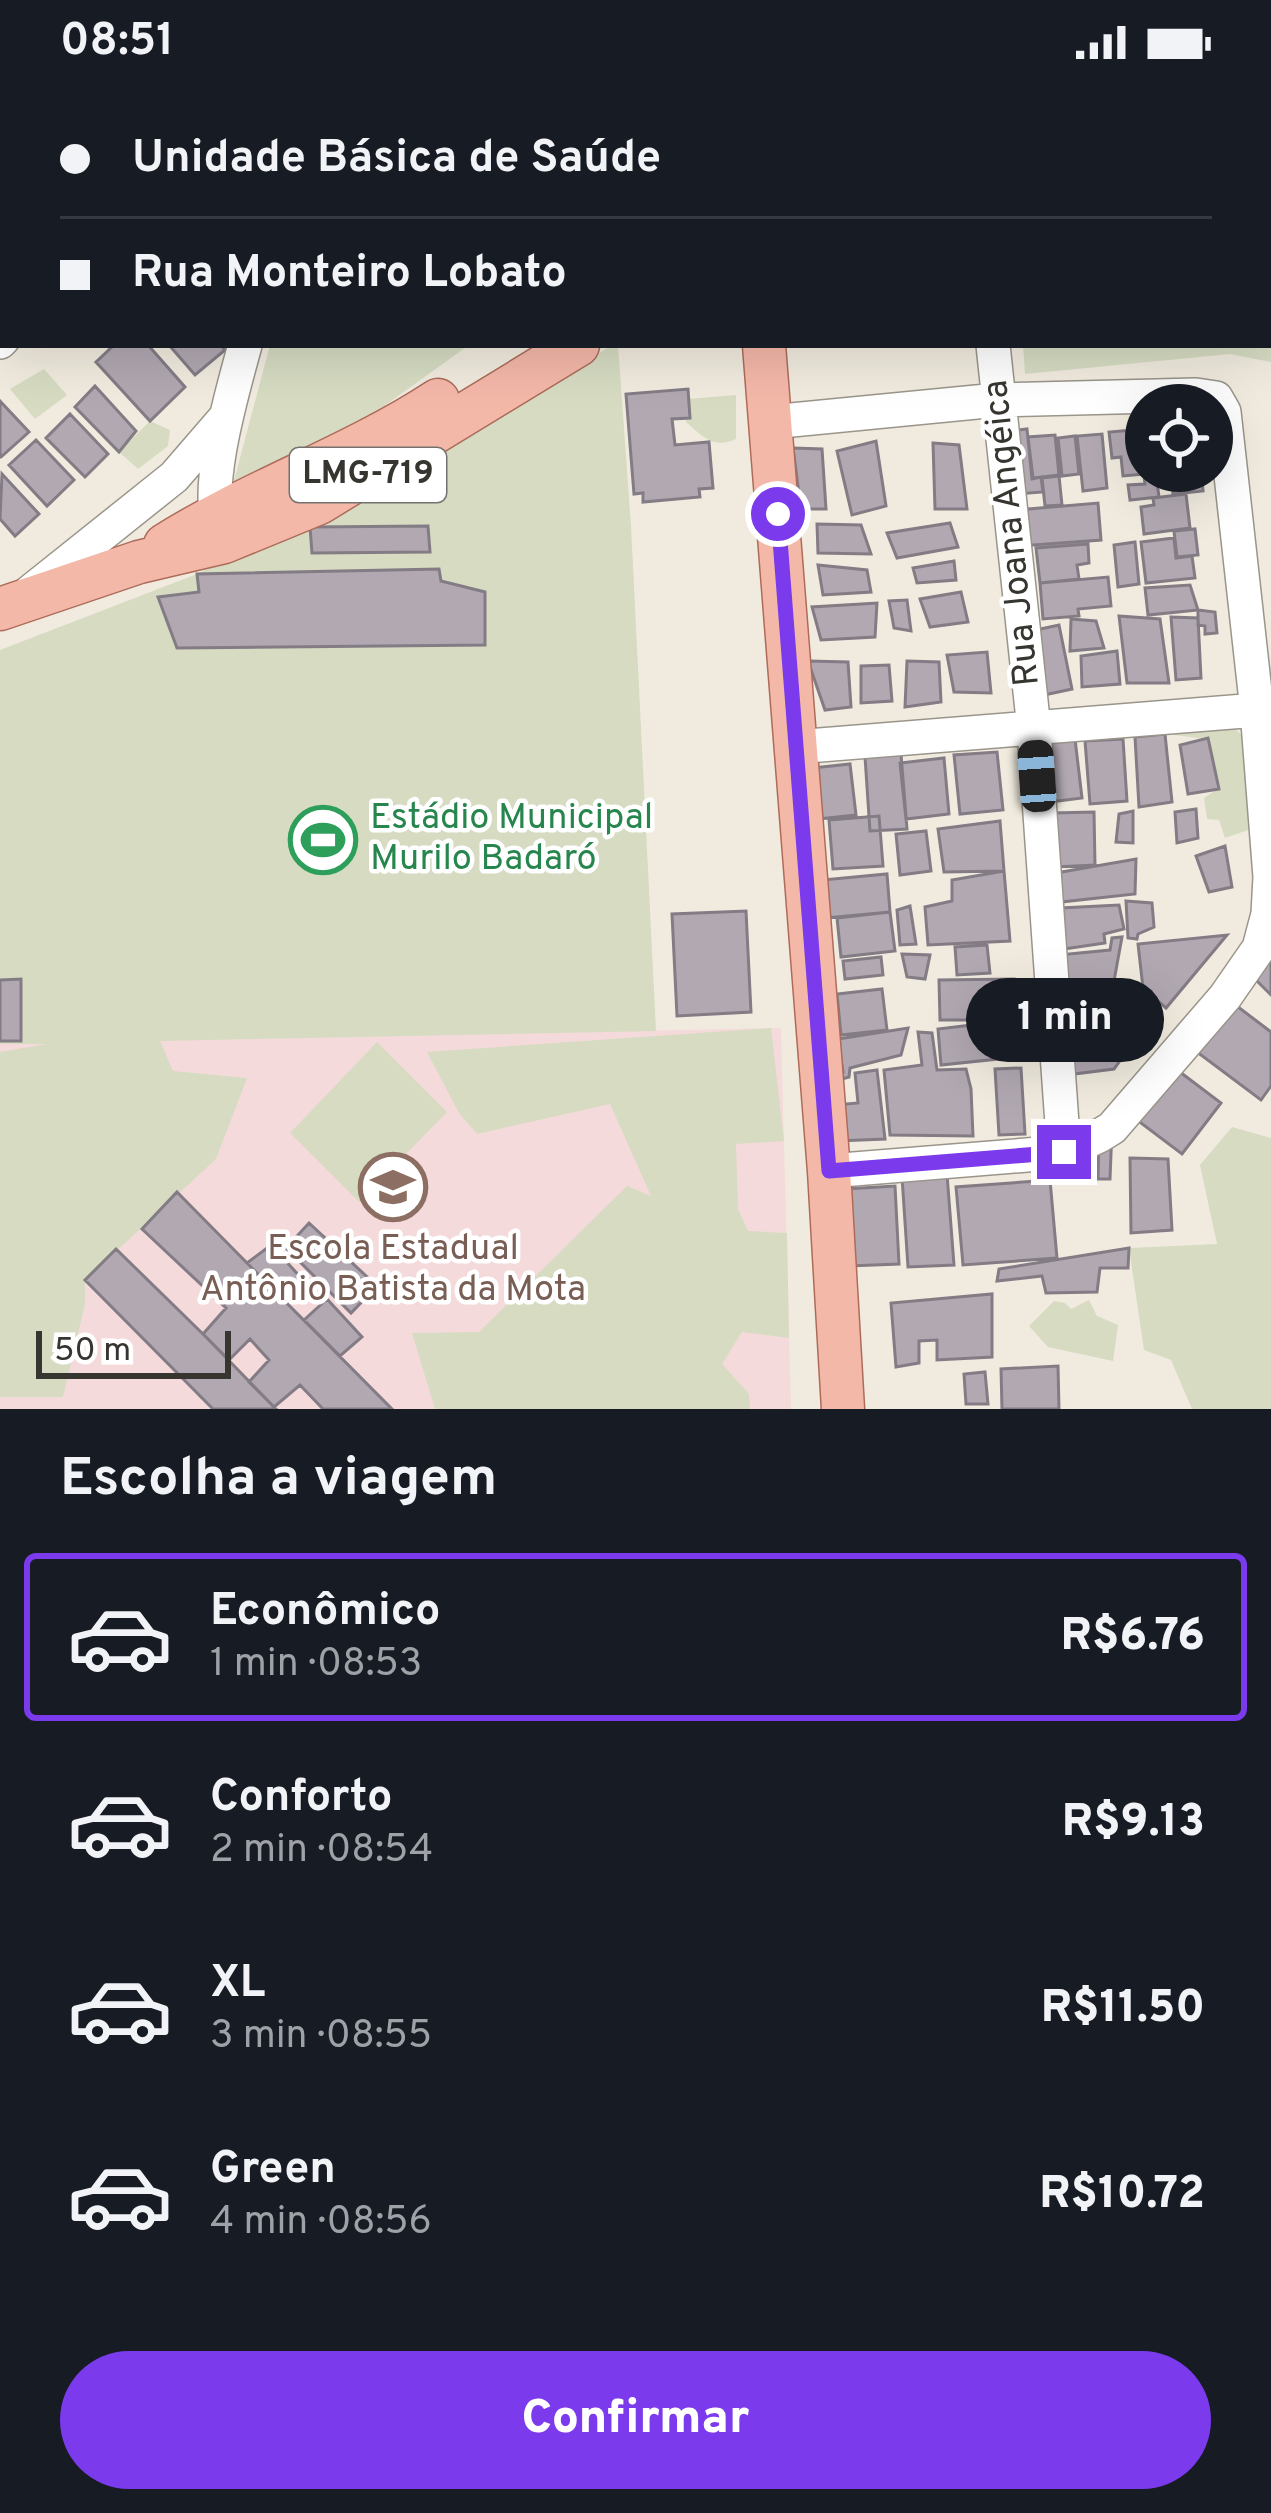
<!DOCTYPE html>
<html lang="pt">
<head>
<meta charset="utf-8">
<style>
	:root { --surface:#171b24; --page:#242831; --text:#f1f3f6; --muted:#9ea1a6; --line:#363941; --accent:#7c3aed }
	body { margin:0; font-family:Overpass,sans-serif; background:var(--page); color:var(--text); height:100vh; display:flex; flex-direction:column; font-size:45px; white-space:nowrap }
	* { box-sizing:border-box; margin:0 }
	p { font-size:39px; color:var(--muted) }
	.icon { flex:none; width:66px; height:66px; fill:none; stroke:currentColor; stroke-width:2; stroke-linecap:round; stroke-linejoin:round }
	.map { position:relative; height:1325px; overflow:hidden }
	.side { display:flex; flex-direction:column; background:var(--surface); flex:1 }
	.side>* { flex:none }
	.top-card { position:absolute; left:0px; top:0px; width:1272px; height:264px; box-shadow:0 12px 48px #0002; display:grid; align-content:center; height:264px; padding:0 60px; background:var(--surface) }
	.buttons { position:absolute; left:1125px; top:300px; display:grid; gap:24px }
	.buttons a { display:grid; place-items:center; width:108px; height:108px; border-radius:50%; background:var(--surface); box-shadow:0 12px 48px #0002; font-size:60px }
	.scale { position:absolute; left:36px; bottom:30px; width:195px; box-sizing:border-box; padding-left:12px; border:6px solid #373530; border-top:0; font-size:33px; line-height:42px; white-space:nowrap; color:#373530; -webkit-text-stroke:9px #fff; paint-order:stroke }
	.end { position:absolute; width:54px; height:54px; margin:-27px; border:15px solid #7c3aed; background:#fff; box-shadow:0 0 0 6px #fff }
	.from { border-radius:50% }
	.bubble { position:absolute; height:84px; border-radius:42px; background:var(--surface); box-shadow:0 12px 48px #0002; font-size:39px; font-weight:800; line-height:84px; text-align:center }
	.car { position:absolute; width:36px; height:72px; margin:-36px -18px; border-radius:15px; box-shadow:0 0 9px 3px #0007; background:linear-gradient(#222 24%,#8ab4d8 0 40%,#222 0 76%,#8ab4d8 0 86%,#222 0) }
	.top-card b { display:flex; align-items:center; gap:42px; height:114px; font-size:45px }
	.top-card b+b { border-top:3px solid var(--line) }
	.top-card i { width:30px; height:30px; background:var(--text) }
	ul { padding:0; list-style:none }
	li { display:flex; align-items:center; gap:36px; height:168px; margin:0 24px 18px; padding:0 36px; border:6px solid transparent; border-radius:12px }
	li div { flex:1 }
	li b { display:block; font-size:45px }
	li em { font-style:normal; font-weight:800 }
	li.active { border-color:var(--accent) }
	li>.icon { width:108px; height:108px; stroke-width:1.5 }
	h2 { padding:0 60px; font-size:54px; line-height:144px }
	.action { display:flex; gap:24px; margin-top:auto; padding:24px 60px }
	.action a { flex:1; height:138px; border-radius:72px; background:var(--accent); color:#fff; font-size:48px; font-weight:800; line-height:138px; text-align:center }
	.status { display:flex; justify-content:space-between; align-items:center; height:84px; padding:0 60px; background:var(--surface); direction:ltr }
	.status svg { height:33px; fill:currentColor }
	.map>svg:first-child { display:block }
	.education { fill:#f5dadb }
	.green { fill:#d6dbc2 }
	.building { fill:#b1a8b2; stroke:#837c85; stroke-width:3 }
	.lines { fill:none; stroke-linecap:round; stroke-linejoin:round }
	.minor-casing { stroke:#9a958a; stroke-width:36 }
	.major-casing { stroke:#ad6c5a; stroke-width:45 }
	.minor { stroke:#fff; stroke-width:33 }
	.major { stroke:#f4b8a9; stroke-width:42 }
	.route { stroke:#7c3aed; stroke-width:15 }
	.labels { text-anchor:middle; dominant-baseline:central; stroke-width:9; stroke-linejoin:round; paint-order:stroke }
	.shield { fill:#fff; stroke:#73726e; stroke-width:3 }
	.shield-label { font-size:33px; font-weight:bold; fill:#373530 }
	.street-label { font-size:36px; fill:#373530; stroke:#fff }
	.leisure-label { font-size:36px; fill:#27864d; stroke:#fff; text-anchor:start }
	.education-label { font-size:36px; fill:#785e54; stroke:#fff }
</style>
</head>
<body>
<div class="status"><b>08:51</b><svg viewBox="0 0 49 12"><path d="M0 12V9h3v3zM5 12V6h3v6zM10 12V3h3v9zM15 12V0h3v12zM26 1h20v11H26zM47 4h2v5h-2z"/></svg></div>
<div class="map">
<svg width="1271" height="1325" viewBox="0 0 1271 1325">
	<rect width="100%" height="100%" fill="#f1ebdf"/>
	<path class="education" d="M781,944L791,1325H0V960Z"/>
	<path class="green" d="M1019,0H1271V278L1230,270L1025,290L1023,261H1269V3H1015Z
		M270,261H469L348,348L232,404Z
		M612,261H618L631,442L656,947L160,957L173,987L247,994L216,1075L85,1196V1220L63,1313H0V968L47,960H0V566L197,490L412,384Z
		M44,285L67,311L35,335L10,305Z
		M736,311V355C713,365 703,353 686,338L689,315Z
		M150,337L170,346L168,362L138,385L119,368Z
		M1225,635L1245,654L1248,746L1225,754L1219,736L1207,735L1204,714L1219,704L1208,655L1174,651L1168,638Z
		M771,944L784,1057L736,1060L738,1125L748,1147L787,1149L789,1254L742,1248L722,1280L749,1310L750,1325H435L412,1249L479,1248L627,1102L651,1112L610,1020L477,1050L459,1029L427,968Z
		M377,958L447,1028L359,1118L290,1049Z
		M1232,1043L1271,1054V1325H1192L1171,1276L1144,1266L1129,1164L1217,1160L1200,1081Z
		M1089,1216L1097,1232L1118,1241L1113,1277L1048,1263L1029,1242L1054,1217L1065,1219L1071,1225Z"/>
	<path class="building" d="M352,0H434L351,3Z
		M114,261H148L185,303L150,337L96,278Z
		M169,261H221L225,266L195,291Z
		M95,302L136,347L119,368L75,323Z
		M688,305L690,334L672,335L675,361L709,358L713,404L699,405L700,413L643,418V409L634,410L626,310Z
		M0,317L29,348L1,373L0,372Z
		M70,330L108,370L85,393L46,354Z
		M1027,345L1032,395L1041,393L1043,408L1017,410L1010,347Z
		M1146,345V387L1157,389L1123,392L1121,373L1112,374L1109,348Z
		M1102,350L1107,404L1083,407L1077,352Z
		M1055,351L1059,391L1033,394L1028,353Z
		M1075,352L1079,390L1062,392L1058,354Z
		M36,356L74,396L47,422L9,381Z
		M876,357L886,422L852,431L837,367Z
		M933,359L959,361L967,425H935Z
		M793,364L822,365L826,425H801Z
		M2,390L39,430L15,452L0,435Z
		M1156,391L1159,413L1130,416L1128,401L1145,400L1144,392Z
		M1059,392L1062,421L1045,422L1042,394Z
		M1202,395L1203,407L1173,410L1172,398Z
		M1186,410L1190,444L1144,450L1141,423L1154,421L1153,414Z
		M1098,419L1101,456L1020,462L1017,426Z
		M950,439L958,463L897,474L887,449Z
		M817,440L861,441L871,470L818,469Z
		M428,442L430,468L312,469L310,443Z
		M1195,445L1198,471L1177,473L1174,447Z
		M1174,454L1176,474L1192,472L1195,494L1146,499L1141,458Z
		M1135,458L1139,500L1118,503L1114,461Z
		M1088,460L1089,479L1077,481L1079,495L1040,499L1036,464Z
		M954,477L956,496L917,499L913,484Z
		M818,481L867,486L871,508L823,511Z
		M439,485L441,497L485,508V561L177,564L158,513L199,508L197,490Z
		M1108,493L1111,522L1078,525L1079,532L1043,535L1040,499Z
		M1190,501L1198,526L1148,531L1145,504Z
		M961,508L968,538L930,543L920,515Z
		M907,516L911,547L894,544L889,517Z
		M877,519L875,553L821,556L812,523Z
		M1198,526L1215,528L1217,549L1205,550V542L1198,541Z
		M1119,532L1160,535L1169,599H1127Z
		M1171,533L1198,534L1201,594L1176,596Z
		M1071,535L1096,537L1104,564L1070,567Z
		M1059,541L1072,605L1035,613L1022,549Z
		M1117,567L1120,600L1082,603L1081,572Z
		M987,568L991,609L954,608L947,571Z
		M808,577L848,578L851,623L825,626Z
		M907,577L939,578L941,618L905,623Z
		M889,581L892,617L861,619V582Z
		M1165,650L1172,718L1139,723L1135,653Z
		M1208,654L1219,705L1188,710L1180,661Z
		M1075,655L1082,714L1050,718L1043,658Z
		M1123,655L1127,717L1090,720L1085,657Z
		M997,668L1003,726L960,730L954,671Z
		M901,670L907,745L870,747L865,673Z
		M944,674L949,730L906,735L900,679Z
		M850,680L856,731L809,736L803,685Z
		M1196,725L1198,754L1177,759L1175,728Z
		M1133,727V759L1116,758L1119,730Z
		M1094,728L1095,781L1055,783L1052,729Z
		M879,732L883,782L833,785L829,736Z
		M1000,737L1004,787L944,788L938,745Z
		M926,747L931,787L900,791L896,750Z
		M1225,762L1232,803L1209,808L1196,772Z
		M1136,775L1135,810L1061,818L1056,789Z
		M1004,787L1010,857L928,861L925,823L952,817V796Z
		M887,790L890,828L826,834L822,796Z
		M1126,817L1152,819L1154,843L1138,850L1137,855L1128,854Z
		M1119,821L1124,845L1104,850L1105,859L1064,865L1061,824Z
		M910,822L916,860L900,861L897,826Z
		M746,827L751,928L677,932L672,830Z
		M890,828L895,867L841,873L837,834Z
		M1227,851L1166,924L1143,904L1138,860Z
		M1122,853L1114,897L1062,909L1058,871L1110,866L1112,854Z
		M987,861L990,889L957,891L955,863Z
		M902,870L930,871L925,895L907,893Z
		M881,873L883,891L845,895L843,877Z
		M1270,876L1271,877V911L1254,894Z
		M21,895V957H0V896Z
		M1014,895L1013,936H940L939,896Z
		M1132,899L1138,933L1067,943L1062,909Z
		M882,905L887,946L841,951L837,910Z
		M1225,913L1271,948V1002L1261,1016L1189,962Z
		M1126,935L1129,964L1114,985L1074,990L1067,943Z
		M1013,936L1017,973L941,981L938,945Z
		M908,944L901,971L850,984L849,993L835,997L832,990L843,988L838,955Z
		M918,948L932,949L937,986L966,985L971,1005L973,1052L890,1051L884,986L922,981Z
		M1021,984L1025,1050L999,1051L995,985Z
		M1176,985L1221,1019L1182,1070L1137,1036Z
		M877,986L885,1055L838,1057L834,1021L858,1019L855,989Z
		M1112,1044L1110,1095H1098L1099,1052Z
		M1130,1074L1168,1075L1172,1146L1131,1149Z
		M947,1090L954,1181L908,1183L902,1093Z
		M1050,1096L1057,1174L963,1181L956,1103Z
		M895,1102L899,1180L849,1182L845,1105Z
		M177,1108L247,1179L392,1325H323L300,1301L274,1323L249,1298L269,1276L250,1255L229,1276L203,1250L226,1224L142,1145Z
		M309,1139L377,1202L351,1229L286,1164Z
		M271,1161L304,1197L285,1217L247,1179Z
		M1129,1164L1128,1184H1100L1097,1208L1046,1209L1042,1192L997,1197L999,1185Z
		M116,1165L203,1250L276,1325H213L85,1196Z
		M992,1210V1273L937,1276V1256L919,1257V1279L896,1283L891,1219Z
		M327,1215L362,1253L340,1272L304,1236Z
		M1058,1282L1059,1325H1002L1001,1285Z
		M985,1288L988,1320H966L964,1290Z"/>
	<g class="lines">
		<g class="minor-casing">
			<path id="minor" d="M117,0L121,3
				M749,0L759,3
				M280,3L284,0
				M315,3L316,0
				M816,3L817,0
				M0,258L3,255
				M993,261L1034,645L1064,1068
				M771,338L997,316L1196,311L1216,314L1224,328L1257,626L1270,793L1268,830L1259,864L1225,913L1112,1044L1099,1052L1064,1068L829,1087
				M220,447C203,404 233,306 245,261
				M30,508L174,393L225,334
				M795,663L1257,626"/>
		</g>
		<g class="major-casing">
			<path id="major" d="M926,3L931,0
				M982,3L986,0
				M764,261L829,1087L843,1325
				M165,461C252,406 351,373 438,316
				M0,525L139,478L224,458L319,419L578,261"/>
		</g>
		<use href="#minor" class="minor"/>
		<use href="#major" class="major"/>
	</g>
	<g class="lines">
		<path class="route" d="M778,430L829,1087L1064,1068"/>
	</g>
	<defs>
		<g id="stadium-ring" transform="scale(3.45)"><circle r="9.5" fill="#fff" stroke="#2e9e5b" stroke-width="1.5"/><path d="M0-5a6.5 5 0 1 0 0 10a6.5 5 0 1 0 0-10ZM-3.5-1.8h7v3.6h-7Z" fill="#2e9e5b"/></g>
		<g id="school-ring" transform="scale(3.45)"><circle r="9.5" fill="#fff" stroke="#8d6e63" stroke-width="1.5"/><path d="M0-5L7-2L0 1L-7-2ZM-4 1L0 2.5L4 1V4Q0 6-4 4Z" fill="#8d6e63"/></g>
	</defs>
	<g fill-rule="evenodd">
		<use href="#stadium-ring" x="323" y="756"/>
		<use href="#school-ring" x="393" y="1103"/>
	</g>
	<g class="labels">
		<rect class="shield" x="290" y="364" width="156" height="54" rx="9"/>
		<g class="shield-label">
			<text x="368" y="391">LMG-719</text>
		</g>
		<g class="street-label">
			<text transform="translate(1013 449) rotate(-96)">Rua Joana Angéica</text>
		</g>
		<g class="leisure-label">
			<text x="370" y="735">Estádio Municipal<tspan x="370" dy="41">Murilo Badaró</tspan></text>
		</g>
		<g class="education-label">
			<text x="393" y="1166">Escola Estadual<tspan x="393" dy="41">Antônio Batista da Mota</tspan></text>
		</g>
	</g>
</svg>
<div class="buttons">
<a><svg class="icon" aria-label="locate" viewBox="0 0 24 24"><circle cx="12" cy="12" r="6"/><path d="M12 2v4M12 18v4M2 12h4M18 12h4"/></svg></a>
</div>
<div class="scale">50 m</div>
<i class="end from" style="left:778px;top:430px"></i>
<i class="end" style="left:1064px;top:1068px"></i>
<div class="bubble" style="left:966px;top:894px;width:198px">1 min</div>
<i class="car" style="left:1037px;top:692px;rotate:356deg"></i>
<div class="top-card">
<b><i class="from"></i>Unidade Básica de Saúde</b>
<b><i></i>Rua Monteiro Lobato</b>
</div>
</div>
<section class="side">
<h2>Escolha a viagem</h2>
<ul>
<li class="active"><svg class="icon" aria-label="car" viewBox="0 0 24 24"><path d="M5 17H2v-5l4-1 3-4h7l3 4 3 1v5h-3M9 17h6M6 11h13"/><circle cx="7" cy="17" r="2"/><circle cx="17" cy="17" r="2"/></svg><div><b>Econômico</b><p>1 min · 08:53</p></div><em>R$6.76</em></li>
<li><svg class="icon" aria-label="car" viewBox="0 0 24 24"><path d="M5 17H2v-5l4-1 3-4h7l3 4 3 1v5h-3M9 17h6M6 11h13"/><circle cx="7" cy="17" r="2"/><circle cx="17" cy="17" r="2"/></svg><div><b>Conforto</b><p>2 min · 08:54</p></div><em>R$9.13</em></li>
<li><svg class="icon" aria-label="car" viewBox="0 0 24 24"><path d="M5 17H2v-5l4-1 3-4h7l3 4 3 1v5h-3M9 17h6M6 11h13"/><circle cx="7" cy="17" r="2"/><circle cx="17" cy="17" r="2"/></svg><div><b>XL</b><p>3 min · 08:55</p></div><em>R$11.50</em></li>
<li><svg class="icon" aria-label="car" viewBox="0 0 24 24"><path d="M5 17H2v-5l4-1 3-4h7l3 4 3 1v5h-3M9 17h6M6 11h13"/><circle cx="7" cy="17" r="2"/><circle cx="17" cy="17" r="2"/></svg><div><b>Green</b><p>4 min · 08:56</p></div><em>R$10.72</em></li>
</ul>
<div class="action"><a>Confirmar</a></div>
</section>
</body>
</html>
